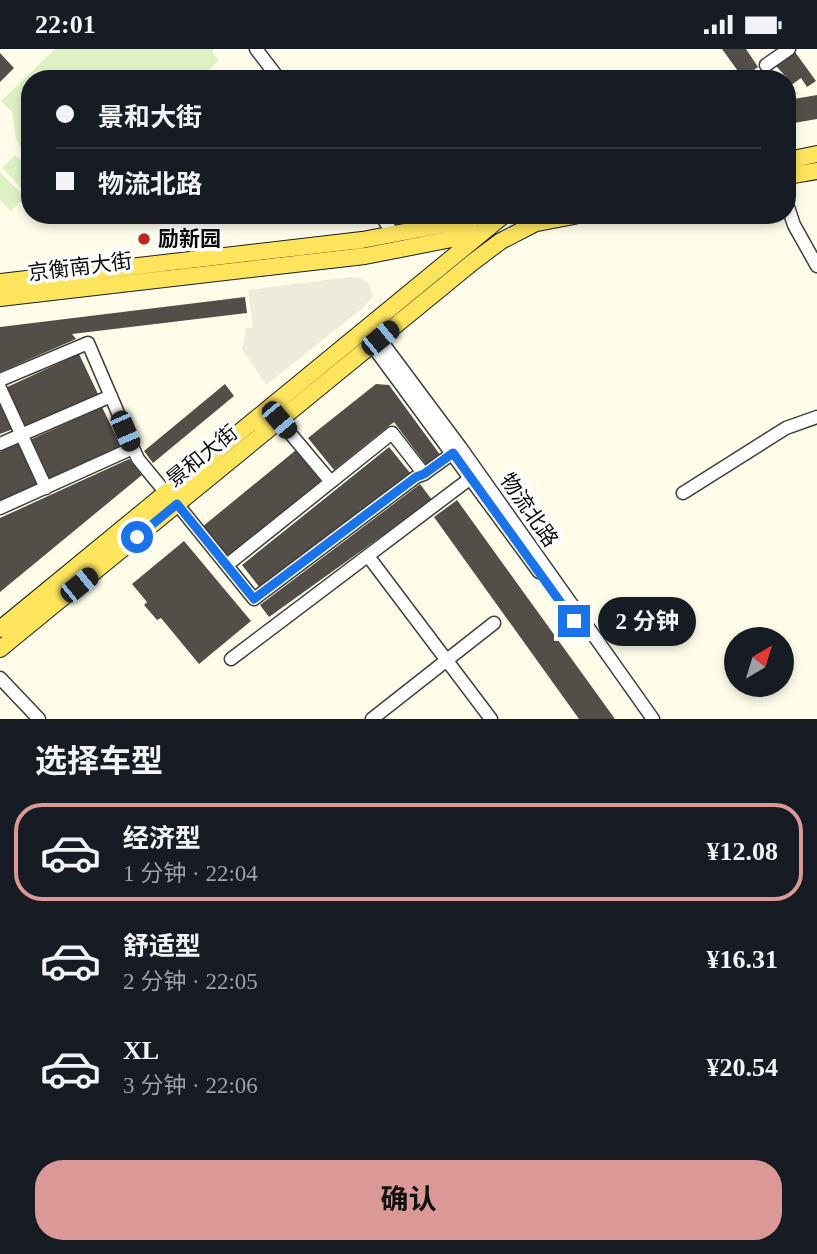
<!DOCTYPE html>
<html lang="zh">
<head>
<meta charset="utf-8">
<style>
	:root { --surface:#171b24; --page:#20242c; --text:#f1f3f6; --muted:#9ea1a6; --line:#363941; --accent:#da9896 }
	body { margin:0; font-family:"Times New Roman","Noto Sans SC",serif; background:var(--page); color:var(--text); height:100vh; display:flex; flex-direction:column; font-size:26px; white-space:nowrap }
	* { box-sizing:border-box; margin:0 }
	p { font-size:23px; color:var(--muted) }
	.icon { flex:none; width:38px; height:38px; fill:none; stroke:currentColor; stroke-width:2; stroke-linecap:round; stroke-linejoin:round }
	.map { position:relative; height:670px; overflow:hidden }
	.panel { display:flex; flex-direction:column; background:var(--surface); flex:1 }
	.panel>* { flex:none }
	.guide { position:absolute; left:21px; top:21px; width:775px; height:154px; border-radius:28px; box-shadow:0 4px 10px #0003; display:grid; align-content:center; height:154px; padding:0 35px; background:var(--surface) }
	.needle { width:46px; rotate:38deg }
	.fabs { position:absolute; left:724px; top:578px; display:grid; gap:14px }
	.fabs a { display:grid; place-items:center; width:70px; height:70px; border-radius:50%; background:var(--surface); box-shadow:0 4px 10px #0003; font-size:35px }
	.end { position:absolute; width:32px; height:32px; margin:-16px; border:9px solid #1a73e8; background:#fff; box-shadow:0 0 0 4px #fff }
	.from { border-radius:50% }
	.bubble { position:absolute; height:49px; border-radius:24px; background:var(--surface); box-shadow:0 4px 10px #0003; font-size:23px; font-weight:700; line-height:49px; text-align:center }
	.car { position:absolute; width:21px; height:42px; margin:-21px -10px; border-radius:9px; box-shadow:0 0 5px 2px #0007; background:linear-gradient(#222 24%,#8ab4d8 0 40%,#222 0 76%,#8ab4d8 0 86%,#222 0) }
	.guide b { display:flex; align-items:center; gap:24px; height:66px; font-size:26px }
	.guide b+b { border-top:2px solid var(--line) }
	.guide i { width:18px; height:18px; background:var(--text) }
	ul { padding:0; list-style:none }
	li { display:flex; align-items:center; gap:21px; height:98px; margin:0 14px 10px; padding:0 21px; border:4px solid transparent; border-radius:28px }
	li div { flex:1 }
	li b { display:block; font-size:26px }
	li em { font-style:normal; font-weight:700 }
	li.selected { border-color:var(--accent) }
	li>.icon { width:63px; height:63px; stroke-width:1.5 }
	h2 { padding:0 35px; font-size:32px; line-height:84px }
	.primary-button { display:flex; gap:14px; margin-top:auto; padding:14px 35px }
	.primary-button a { flex:1; height:80px; border-radius:28px; background:var(--accent); color:#111; font-size:28px; font-weight:700; line-height:80px; text-align:center }
	.status { display:flex; justify-content:space-between; align-items:center; height:49px; padding:0 35px; background:var(--surface); direction:ltr }
	.status svg { height:19px; fill:currentColor }
	.map>svg:first-child { display:block }
	.pitch { fill:#def1c5 }
	.plaza { fill:#eeebda }
	.building { fill:#544e48 }
	.lines { fill:none; stroke-linecap:round; stroke-linejoin:round }
	.minor-casing { stroke:#3f3f3f; stroke-width:15 }
	.major-casing { stroke:#1d1d1d; stroke-width:18 }
	.minor { stroke:#fff; stroke-width:12 }
	.major { stroke:#fce45d; stroke-width:16 }
	.route { stroke:#1a73e8; stroke-width:9 }
	.poi-dot { fill:#be2821; stroke:#fff; stroke-width:2.5 }
	.labels { text-anchor:middle; dominant-baseline:central; stroke-width:7; stroke-linejoin:round; paint-order:stroke }
	.poi-label { font-size:21px; font-weight:bold; fill:#0c0c0c; stroke:#fff; text-anchor:start }
	.street-label { font-size:21px; fill:#0c0c0c; stroke:#fff }
</style>
</head>
<body>
<div class="status"><b>22:01</b><svg viewBox="0 0 49 12"><path d="M0 12V9h3v3zM5 12V6h3v6zM10 12V3h3v9zM15 12V0h3v12zM26 1h20v11H26zM47 4h2v5h-2z"/></svg></div>
<div class="map">
<svg width="817" height="670" viewBox="0 0 817 670">
	<rect width="100%" height="100%" fill="#fffdea"/>
	<path class="pitch" d="M55,0H213V5L219,11L199,30H30V112L16,90L12,63L1,52Z
		M15,106L30,120V143L27,145L2,119Z
		M0,123L25,148L11,162L0,151Z"/>
	<path class="plaza" d="M350,228L361,229L369,235L373,247L365,257L266,336L242,300L246,279L253,278L248,241Z"/>
	<path class="building" d="M722,0H746L758,18L743,29Z
		M795,3L816,32L807,38L801,29L790,37L788,30L776,17Z
		M0,4L14,19L0,33Z
		M817,46V70L788,75V51Z
		M245,248L247,264L72,285L76,290L0,323V278Z
		M79,305L98,345L24,378L5,339Z
		M225,335L234,347L153,414L144,402Z
		M376,335L389,336L441,407L427,417L394,373L334,421L308,389Z
		M0,352L13,380L0,385Z
		M102,358L121,397L48,430L30,391Z
		M21,393L40,434L0,452V403Z
		M389,398L411,425L264,544L242,516Z
		M296,401L321,432L228,509L202,478Z
		M129,410L142,426L0,543V469Z
		M420,435L432,451L269,568L260,556Z
		M457,451L615,670H579L434,468Z
		M184,492L251,572L199,615L161,569L157,571L144,556L147,553L132,535Z"/>
	<g class="lines">
		<g class="minor-casing">
			<path id="minor" d="M256,0L279,30
				M766,16L789,0
				M788,158L794,176L817,217
				M381,166L393,185
				M370,277L461,399L653,670
				M363,284L539,523
				M0,331L88,294L133,399L0,459
				M0,339L46,439
				M279,371L331,433
				M0,395L111,347
				M133,399L138,410L166,444
				M683,444L786,379L817,368
				M177,455L254,550L416,428L424,425L453,404
				M368,507L491,670
				M227,516L392,384L424,425
				M231,610L468,431
				M0,629L39,670
				M372,670L494,574"/>
		</g>
		<g class="major-casing">
			<path id="major" d="M788,111L817,105
				M788,127L817,122
				M527,176L579,166
				M0,233L362,191L493,166
				M0,249L365,207L477,185
				M0,580L504,166
				M0,600L473,213L501,192L534,175"/>
		</g>
		<use href="#minor" class="minor"/>
		<use href="#major" class="major"/>
	</g>
	<g class="lines">
		<path class="route" d="M137,488L177,455L254,550L416,428L424,425L453,404L574,572"/>
	</g>
	<circle class="poi-dot" cx="144" cy="190" r="7"/>
	<g class="labels">
		<g class="poi-label">
			<text x="158" y="190">励新园</text>
		</g>
		<g class="street-label">
			<text transform="translate(80 218) rotate(-7)">京衡南大街</text>
			<text transform="translate(202 407) rotate(-39)">景和大街</text>
			<text transform="translate(529 461) rotate(55)">物流北路</text>
		</g>
	</g>
</svg>
<div class="fabs">
<a><svg class="needle" viewBox="-14 -14 28 28"><path d="M0-13l5 13h-10z" fill="#e53935"/><path d="M0 13l5-13h-10z" fill="#9ea1a6"/></svg></a>
</div>
<i class="end from" style="left:137px;top:488px"></i>
<i class="end" style="left:574px;top:572px"></i>
<div class="bubble" style="left:598px;top:548px;width:98px">2 分钟</div>
<i class="car" style="left:380px;top:289px;rotate:51deg"></i>
<i class="car" style="left:279px;top:371px;rotate:140deg"></i>
<i class="car" style="left:125px;top:382px;rotate:157deg"></i>
<i class="car" style="left:79px;top:536px;rotate:51deg"></i>
<div class="guide">
<b><i class="from"></i>景和大街</b>
<b><i></i>物流北路</b>
</div>
</div>
<section class="panel">
<h2>选择车型</h2>
<ul>
<li class="selected"><svg class="icon" aria-label="car" viewBox="0 0 24 24"><path d="M5 17H2v-5l4-1 3-4h7l3 4 3 1v5h-3M9 17h6M6 11h13"/><circle cx="7" cy="17" r="2"/><circle cx="17" cy="17" r="2"/></svg><div><b>经济型</b><p>1 分钟 · 22:04</p></div><em>¥12.08</em></li>
<li><svg class="icon" aria-label="car" viewBox="0 0 24 24"><path d="M5 17H2v-5l4-1 3-4h7l3 4 3 1v5h-3M9 17h6M6 11h13"/><circle cx="7" cy="17" r="2"/><circle cx="17" cy="17" r="2"/></svg><div><b>舒适型</b><p>2 分钟 · 22:05</p></div><em>¥16.31</em></li>
<li><svg class="icon" aria-label="car" viewBox="0 0 24 24"><path d="M5 17H2v-5l4-1 3-4h7l3 4 3 1v5h-3M9 17h6M6 11h13"/><circle cx="7" cy="17" r="2"/><circle cx="17" cy="17" r="2"/></svg><div><b>XL</b><p>3 分钟 · 22:06</p></div><em>¥20.54</em></li>
</ul>
<div class="primary-button"><a>确认</a></div>
</section>
</body>
</html>
